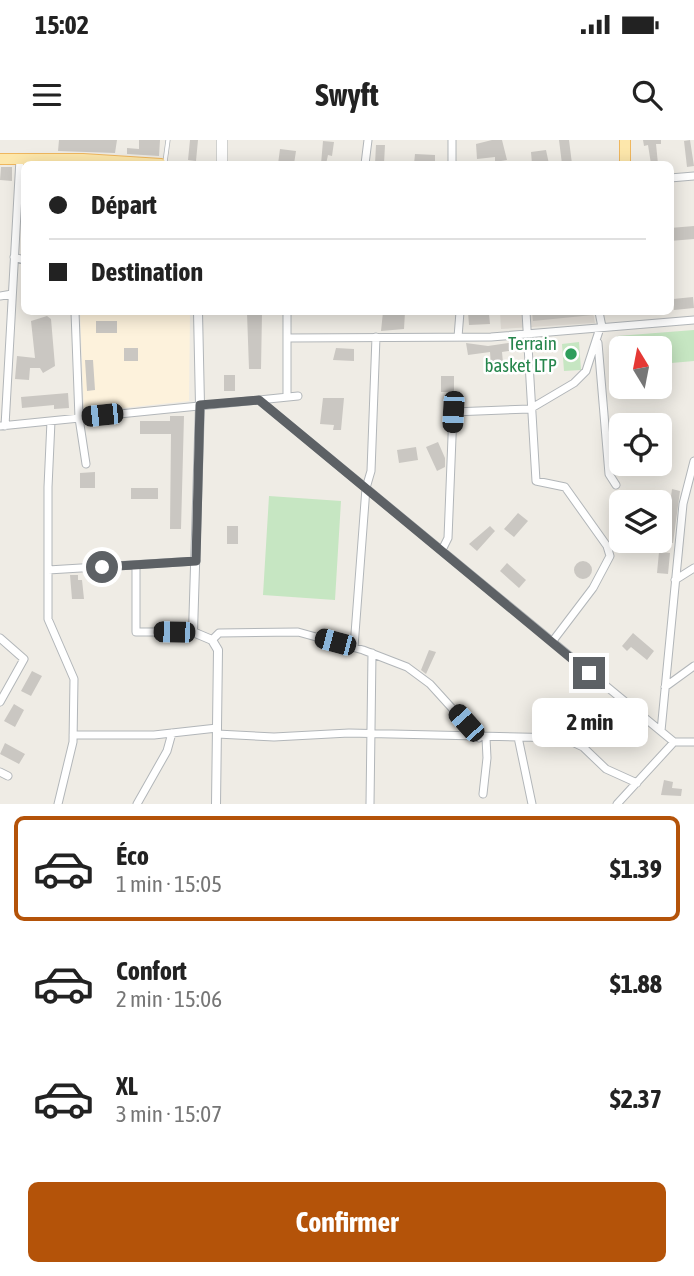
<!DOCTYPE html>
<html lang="fr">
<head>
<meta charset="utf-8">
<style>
	:root { --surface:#fff; --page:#f6f6f6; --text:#222; --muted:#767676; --line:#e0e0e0; --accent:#b45309 }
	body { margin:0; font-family:"Asap Condensed",sans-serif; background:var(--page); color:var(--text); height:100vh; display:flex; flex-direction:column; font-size:26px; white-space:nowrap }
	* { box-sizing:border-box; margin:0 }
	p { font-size:23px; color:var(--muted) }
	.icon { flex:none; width:38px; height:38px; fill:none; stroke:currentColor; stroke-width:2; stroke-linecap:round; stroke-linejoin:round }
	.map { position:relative; height:664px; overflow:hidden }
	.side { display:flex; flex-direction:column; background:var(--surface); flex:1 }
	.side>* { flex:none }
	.guide { position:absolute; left:21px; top:21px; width:653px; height:154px; border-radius:10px; box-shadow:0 4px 18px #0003; display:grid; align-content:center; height:154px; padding:0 28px; background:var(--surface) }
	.needle { width:46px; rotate:350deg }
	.buttons { position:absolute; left:609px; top:196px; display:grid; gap:14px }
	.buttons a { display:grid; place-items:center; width:63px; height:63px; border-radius:10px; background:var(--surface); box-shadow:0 4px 18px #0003; font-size:35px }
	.end { position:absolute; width:32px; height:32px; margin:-16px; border:9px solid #5d6165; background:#fff; box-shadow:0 0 0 4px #fff }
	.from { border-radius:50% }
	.bubble { position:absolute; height:49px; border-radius:10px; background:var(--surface); box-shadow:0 4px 18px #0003; font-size:23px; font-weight:700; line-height:49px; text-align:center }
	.car { position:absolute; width:21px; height:42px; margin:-21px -10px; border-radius:9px; box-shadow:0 0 5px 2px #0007; background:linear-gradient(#222 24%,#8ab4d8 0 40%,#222 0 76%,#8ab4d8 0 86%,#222 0) }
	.guide b { display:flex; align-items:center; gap:24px; height:66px; font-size:26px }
	.guide b+b { border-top:2px solid var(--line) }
	.guide i { width:18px; height:18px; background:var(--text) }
	ul { padding:12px 0 0; list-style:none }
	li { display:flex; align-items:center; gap:21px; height:105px; margin:0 14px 10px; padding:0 14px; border:4px solid transparent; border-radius:10px }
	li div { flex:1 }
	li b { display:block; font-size:26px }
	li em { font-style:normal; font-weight:700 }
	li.on { border-color:var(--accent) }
	li>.icon { width:63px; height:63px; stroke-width:1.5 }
	.cta { display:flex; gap:14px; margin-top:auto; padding:14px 28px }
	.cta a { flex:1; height:80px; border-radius:10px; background:var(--accent); color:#fff; font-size:28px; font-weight:700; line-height:80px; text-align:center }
	.status { display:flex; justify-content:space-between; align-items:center; height:49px; padding:0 35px; background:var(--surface); direction:ltr }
	.status svg { height:19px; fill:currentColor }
	header { display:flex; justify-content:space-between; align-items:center; height:91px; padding:0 28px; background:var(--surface); font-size:32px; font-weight:700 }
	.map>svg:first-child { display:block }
	.commercial { fill:#fdf2dc }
	.education { fill:#e2ddd6 }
	.green { fill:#c6e6c2 }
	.building { fill:#cac7c2 }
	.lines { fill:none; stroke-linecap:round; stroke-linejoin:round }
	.service-casing { stroke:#b2b6b9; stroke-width:5 }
	.minor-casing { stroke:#b2b6b9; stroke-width:9 }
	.tertiary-casing { stroke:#b2b6b9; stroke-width:10 }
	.secondary-casing { stroke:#b1b5b9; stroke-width:11 }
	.primary-casing { stroke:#efb75e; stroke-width:12 }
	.service { stroke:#fff; stroke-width:3.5 }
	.minor { stroke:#fff; stroke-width:7 }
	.tertiary { stroke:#fff; stroke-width:8 }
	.secondary { stroke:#fff; stroke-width:10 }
	.primary { stroke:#fde7ab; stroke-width:10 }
	.route { stroke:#5d6165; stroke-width:9 }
	.leisure-dot { fill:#2e9e5b; stroke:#fff; stroke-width:2.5 }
	.labels { text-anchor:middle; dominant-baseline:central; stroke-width:5; stroke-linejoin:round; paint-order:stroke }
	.leisure-label { font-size:19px; fill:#27864d; stroke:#fff; text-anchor:end }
</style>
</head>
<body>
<div class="status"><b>15:02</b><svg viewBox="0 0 49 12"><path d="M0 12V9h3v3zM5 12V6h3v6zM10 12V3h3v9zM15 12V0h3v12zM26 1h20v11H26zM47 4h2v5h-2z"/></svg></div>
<header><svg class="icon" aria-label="menu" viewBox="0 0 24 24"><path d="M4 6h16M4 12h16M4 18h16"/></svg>Swyft<svg class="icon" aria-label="search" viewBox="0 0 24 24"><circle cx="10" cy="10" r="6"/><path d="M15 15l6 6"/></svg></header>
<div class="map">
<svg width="694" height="664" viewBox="0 0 694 664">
	<rect width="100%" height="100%" fill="#efece5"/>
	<path class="commercial" d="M80,172H190L189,261L84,272Z"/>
	<path class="education" d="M500,172H593L595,183L501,189Z"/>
	<path class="green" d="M694,190V221L660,224V208H621V227L619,228L617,196Z
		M579,202L581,230L564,231L562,204Z
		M269,356L341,361L335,460L263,455Z"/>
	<path class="building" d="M59,0H117L115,13L58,11Z
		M139,0H160L159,16L127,14V8L139,9Z
		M190,0H198L196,21L188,20Z
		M492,0H502L507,20L501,21V24H495V17L477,19L476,4Z
		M559,0H569L572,24H562Z
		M643,0H661V4H656L658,24H651L648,5L644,6Z
		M690,0L694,26L687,27L684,1Z
		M323,1L334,2L332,16L328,15L326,24H321Z
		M376,5H385L384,24H375Z
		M280,9L296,11L294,24H278Z
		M546,10L549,24H532L531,12Z
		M415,14L435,15V24H414Z
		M1,27H12V41L0,40Z
		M694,86V99L670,101V88Z
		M693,157L694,168L674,170L673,159Z
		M383,172H405L404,189L381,191Z
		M468,172L489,174L490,184L469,185Z
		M532,172H593V175L533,181Z
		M247,173H262L261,229H249Z
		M47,176L51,179L55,226L43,233L40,228H30L29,240L15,239L17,216L35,218L31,181Z
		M96,181H117V193H96Z
		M522,201V209L502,212L503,223L491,225L490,212L468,215L466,203L488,206Z
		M124,208H138V221H124Z
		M336,208L354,209V221L333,220Z
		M85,220H93L95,250L87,251Z
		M224,235H235V251H224Z
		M441,236H454V252H441Z
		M68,253L69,268L54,269V265L22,268L21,257Z
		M323,258H344L341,290H333L334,285L320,284Z
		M170,276H184L181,389H170L171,294H140V281H170Z
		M438,302L445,318V327L437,331L426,307Z
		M416,307L418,320L399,323L397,310Z
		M95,332V348H80V333Z
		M131,348H158V359H131Z
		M672,349L680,351L673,403H665Z
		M518,373L528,381L514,397L504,389Z
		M227,386H238V404H227Z
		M490,386L495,391L477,411L469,404Z
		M659,412L670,413L668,434L657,433Z
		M574 430a9 9 0 1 1 18 0a9 9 0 1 1-18 0Z
		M507,423L526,440L519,448L500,431Z
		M70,435H78V440H82L84,459H72Z
		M633,493L654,511L647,520L631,507L627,511L622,506Z
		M429,510L436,512L426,534L421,530Z
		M32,531L42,536L31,556L21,551Z
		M14,564L24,570L15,587L4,581Z
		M5,603L25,614L19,624L0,614Z
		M664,640L673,642L672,648L682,649L681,656L661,655Z"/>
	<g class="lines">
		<g class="service-casing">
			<path id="service" d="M165,22L168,0"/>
		</g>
		<g class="minor-casing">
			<path id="minor" d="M452,0V24
				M365,24L368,0
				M670,38L694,36
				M14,117L24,120
				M0,156L12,154
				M75,172L79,278L86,324
				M526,172L536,341L565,347L607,406L610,416L593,448L552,502
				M599,172L602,187
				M458,197L460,172
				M287,198L491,197L694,180
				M598,203L609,334L616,345
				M287,257V172
				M259,260L674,602H694
				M51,281L48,347V479L74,539L73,602L58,664
				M0,286L298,256
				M5,286L20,19
				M442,410L448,398L453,272L530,269L574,243L586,231L600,188
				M136,425V492H193
				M48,430L196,421
				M675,440L694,428
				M0,498L24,519L0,562
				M212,500L219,493L298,492L363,510L407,527L430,544L479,598
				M354,507L366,348L371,331L376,197
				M665,547L694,526
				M661,591L683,364L694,321
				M217,594L274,597L349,593L564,598L583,607L606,629L637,643
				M73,595H154L217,588
				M518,597L532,664
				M0,632L8,636
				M483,654L487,618L486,598
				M137,664L167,611L172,593
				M370,664L372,513
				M617,664L674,602"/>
		</g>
		<g class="tertiary-casing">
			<path id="tertiary" d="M198,172L200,265L193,492L212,500L218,510L216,664"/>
		</g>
		<g class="secondary-casing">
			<path id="secondary" d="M222,24V0"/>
		</g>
		<g class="primary-casing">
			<path id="primary" d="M625,0V24
				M0,19H83L161,24"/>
		</g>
		<use href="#service" class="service"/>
		<use href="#minor" class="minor"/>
		<use href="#tertiary" class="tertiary"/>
		<use href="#secondary" class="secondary"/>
		<use href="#primary" class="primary"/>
	</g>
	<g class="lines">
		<path class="route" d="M102,427L196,421L200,265L259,260L589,533"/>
	</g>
	<circle class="leisure-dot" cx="571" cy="214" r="7"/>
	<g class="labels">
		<g class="leisure-label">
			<text x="557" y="203">Terrain<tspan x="557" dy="22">basket LTP</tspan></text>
		</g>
	</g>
</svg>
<div class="buttons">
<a><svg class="needle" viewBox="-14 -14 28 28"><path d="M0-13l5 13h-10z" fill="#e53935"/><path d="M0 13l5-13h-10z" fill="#767676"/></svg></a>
<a><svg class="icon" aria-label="locate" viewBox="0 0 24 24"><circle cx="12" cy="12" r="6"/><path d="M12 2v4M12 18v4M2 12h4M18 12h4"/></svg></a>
<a><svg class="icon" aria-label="layers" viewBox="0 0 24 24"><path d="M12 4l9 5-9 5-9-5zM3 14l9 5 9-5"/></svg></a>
</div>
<i class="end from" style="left:102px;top:427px"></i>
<i class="end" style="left:589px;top:533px"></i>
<div class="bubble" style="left:532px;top:558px;width:116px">2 min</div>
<i class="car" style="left:453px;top:272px;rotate:183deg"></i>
<i class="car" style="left:102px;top:275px;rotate:264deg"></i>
<i class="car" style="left:174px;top:492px;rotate:271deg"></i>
<i class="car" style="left:335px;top:502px;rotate:285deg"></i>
<i class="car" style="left:466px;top:583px;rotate:318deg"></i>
<div class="guide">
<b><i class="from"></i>Départ</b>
<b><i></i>Destination</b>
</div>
</div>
<section class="side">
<ul>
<li class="on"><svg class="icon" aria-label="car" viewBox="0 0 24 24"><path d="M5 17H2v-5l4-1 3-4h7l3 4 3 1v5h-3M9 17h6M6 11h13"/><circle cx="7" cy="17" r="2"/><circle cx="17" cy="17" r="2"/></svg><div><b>Éco</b><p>1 min · 15:05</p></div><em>$1.39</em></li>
<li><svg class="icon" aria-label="car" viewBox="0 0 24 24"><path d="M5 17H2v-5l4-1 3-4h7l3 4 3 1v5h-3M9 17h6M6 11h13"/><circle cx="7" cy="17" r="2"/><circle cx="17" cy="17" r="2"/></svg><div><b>Confort</b><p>2 min · 15:06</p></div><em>$1.88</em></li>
<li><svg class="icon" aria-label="car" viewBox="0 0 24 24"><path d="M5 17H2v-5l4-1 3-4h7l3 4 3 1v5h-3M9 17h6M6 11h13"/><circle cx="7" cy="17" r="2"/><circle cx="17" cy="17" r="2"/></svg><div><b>XL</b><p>3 min · 15:07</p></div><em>$2.37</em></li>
</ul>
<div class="cta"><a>Confirmer</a></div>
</section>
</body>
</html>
